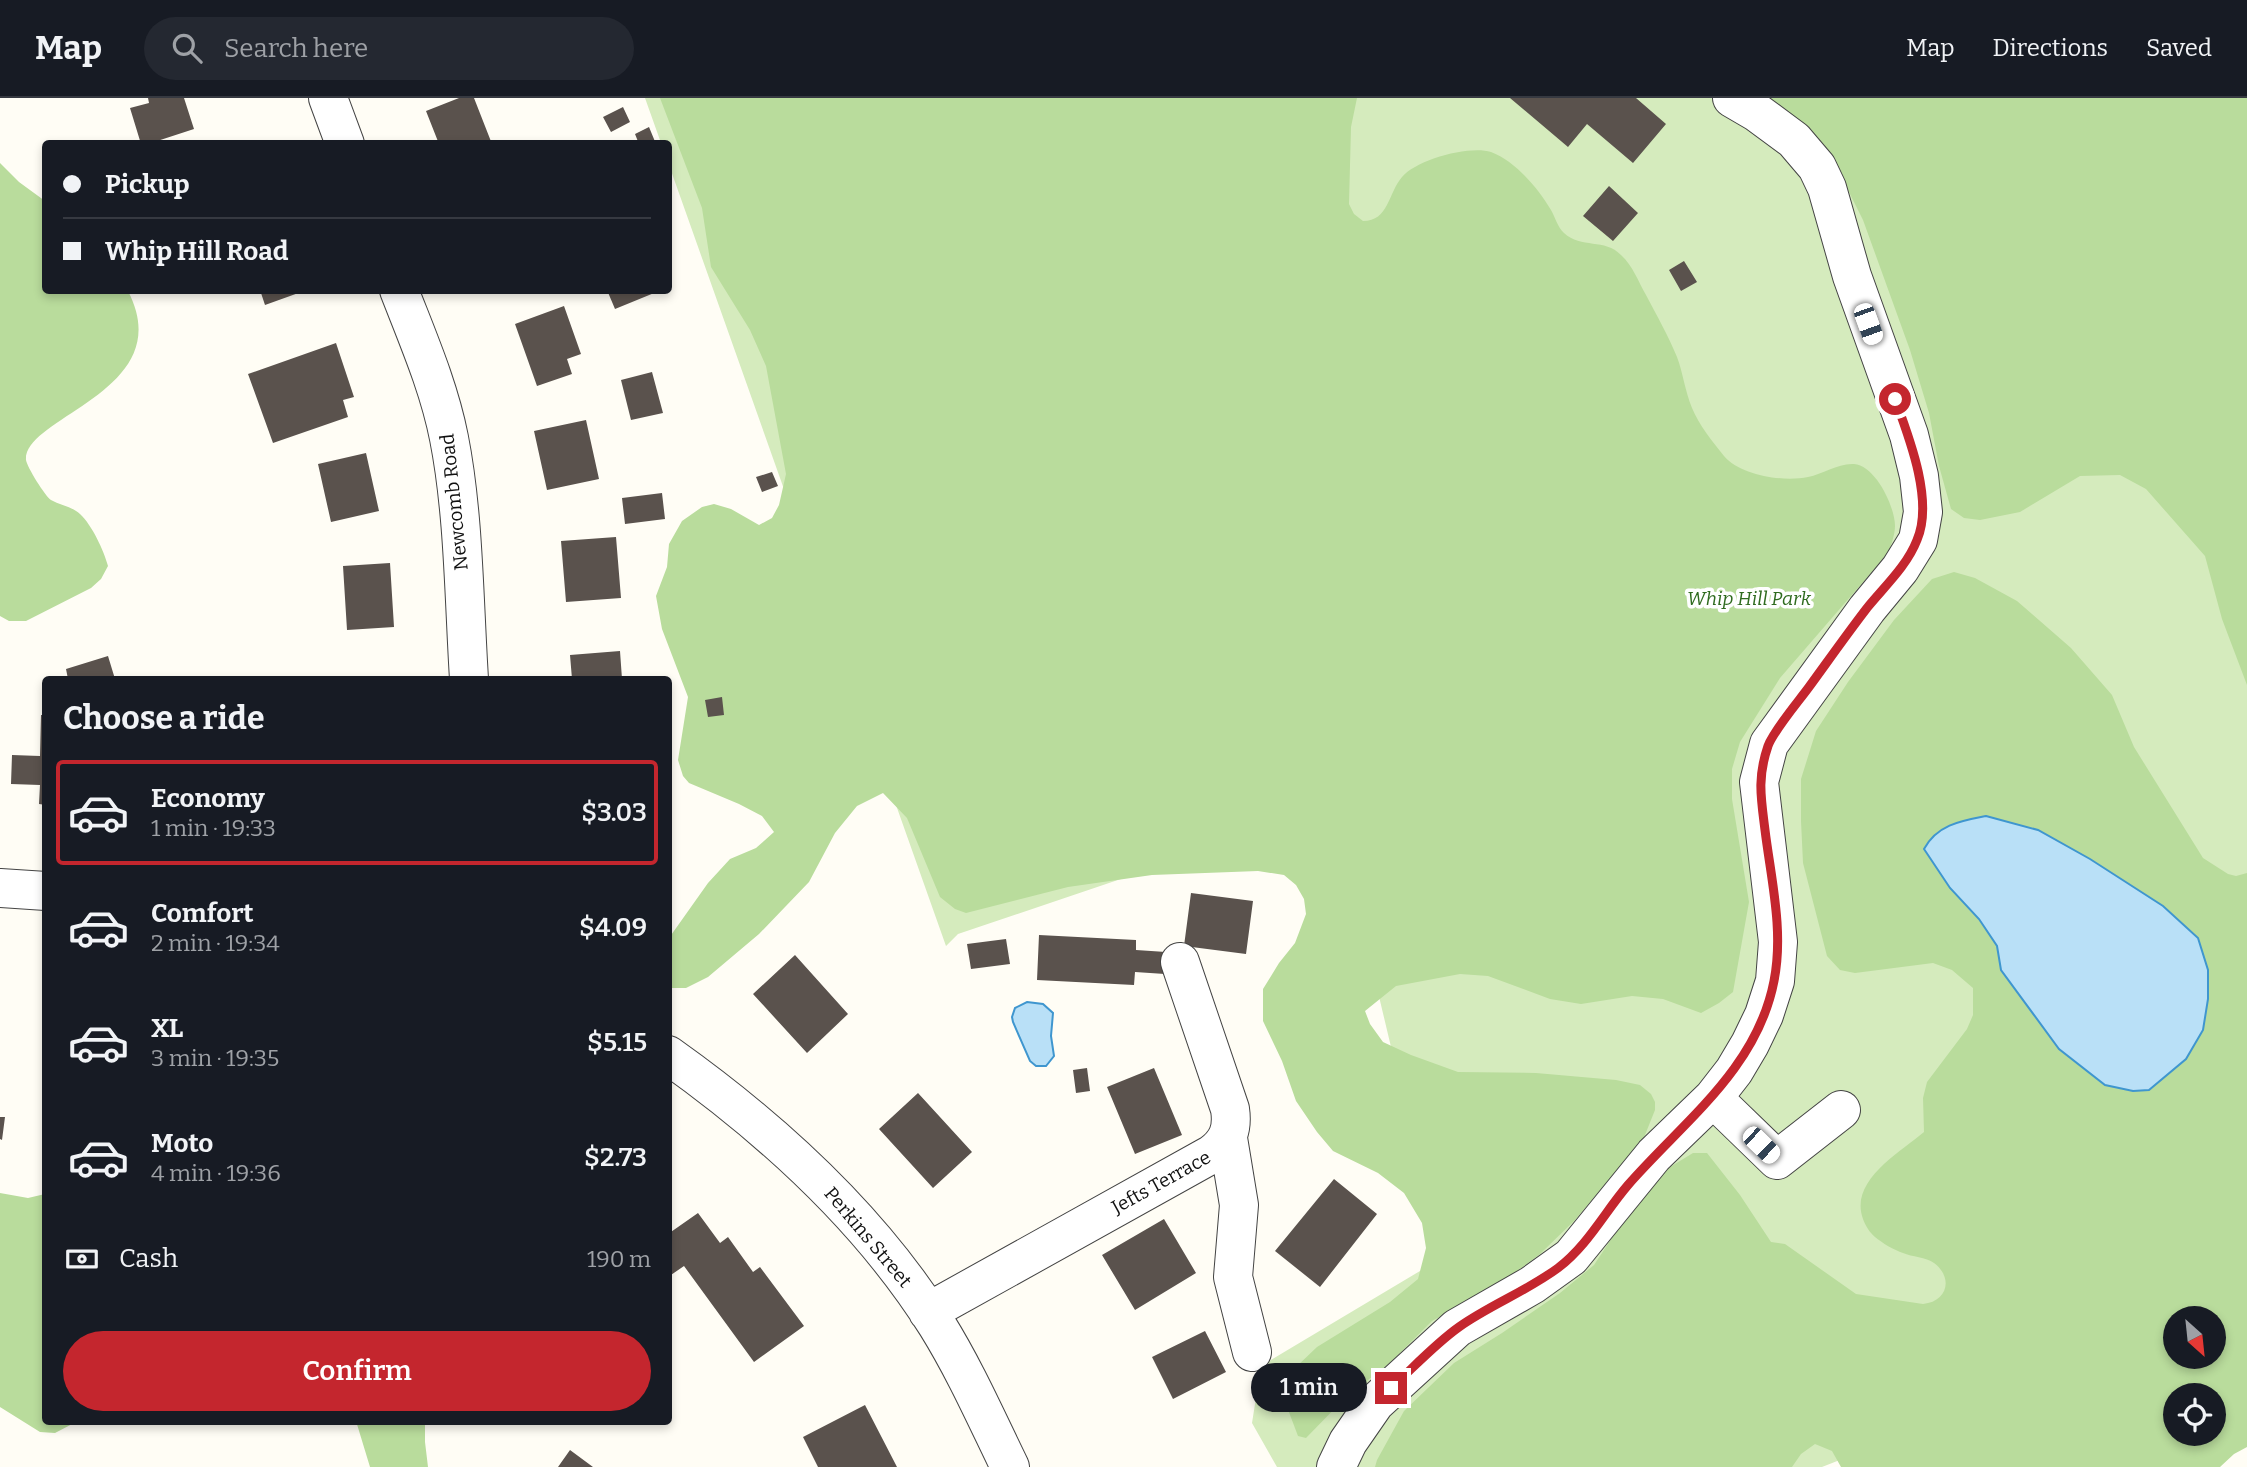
<!DOCTYPE html>
<html lang="en">
<head>
<meta charset="utf-8">
<style>
	:root { --surface:#171b24; --page:#242831; --text:#f1f3f6; --muted:#9ea1a6; --line:#363941; --accent:#c4262e }
	body { margin:0; font-family:Bitter,serif; background:var(--page); color:var(--text); height:100vh; display:flex; flex-direction:column; font-size:26px; white-space:nowrap }
	* { box-sizing:border-box; margin:0 }
	p { font-size:23px; color:var(--muted) }
	.icon { flex:none; width:38px; height:38px; fill:none; stroke:currentColor; stroke-width:2; stroke-linecap:round; stroke-linejoin:round }
	.map { position:relative; flex:1; overflow:hidden }
	.sheet { position:absolute; left:42px; top:578px; width:630px; height:749px; display:flex; flex-direction:column; background:var(--surface); border-radius:7px; box-shadow:0 4px 10px #0003 }
	.sheet>* { flex:none }
	.hud { position:absolute; left:42px; top:42px; width:630px; height:154px; border-radius:7px; box-shadow:0 4px 10px #0003; display:grid; align-content:center; height:154px; padding:0 21px; background:var(--surface) }
	.needle { width:46px; rotate:153deg }
	.controls { position:absolute; left:2163px; top:1208px; display:grid; gap:14px }
	.controls a { display:grid; place-items:center; width:63px; height:63px; border-radius:50%; background:var(--surface); box-shadow:0 4px 10px #0003; font-size:35px }
	.end { position:absolute; width:32px; height:32px; margin:-16px; border:9px solid #c4262e; background:#fff; box-shadow:0 0 0 4px #fff }
	.from { border-radius:50% }
	.bubble { position:absolute; height:49px; border-radius:24px; background:var(--surface); box-shadow:0 4px 10px #0003; font-size:23px; font-weight:600; line-height:49px; text-align:center }
	.car { position:absolute; width:21px; height:42px; margin:-21px -10px; border-radius:9px; box-shadow:0 0 5px 2px #0007; background:linear-gradient(#fff 24%,#345 0 40%,#fff 0 76%,#345 0 86%,#fff 0) }
	.hud b { display:flex; align-items:center; gap:24px; height:66px; font-size:26px }
	.hud b+b { border-top:2px solid var(--line) }
	.hud i { width:18px; height:18px; background:var(--text) }
	ul { padding:0; list-style:none }
	li { display:flex; align-items:center; gap:21px; height:105px; margin:0 14px 10px; padding:0 7px; border:4px solid transparent; border-radius:7px }
	li div { flex:1 }
	li b { display:block; font-size:26px }
	li em { font-style:normal; font-weight:600 }
	li.on { border-color:var(--accent) }
	li>.icon { width:63px; height:63px; stroke-width:1.5 }
	h2 { padding:0 21px; font-size:32px; line-height:84px }
	.pay { display:flex; align-items:center; gap:18px; height:77px; padding:0 21px; font-size:26px }
	.pay p { margin-inline-start:auto }
	.primary-button { display:flex; gap:14px; margin-top:auto; padding:14px 21px }
	.primary-button a { flex:1; height:80px; border-radius:42px; background:var(--accent); color:#fff; font-size:28px; font-weight:600; line-height:80px; text-align:center }
	header { display:flex; align-items:center; gap:42px; box-sizing:border-box; height:98px; padding:0 35px; background:var(--surface); border-bottom:2px solid var(--line) }
	header strong { font-size:33px }
	nav { display:flex; gap:38px; margin-inline-start:auto; font-size:24px }
	.search { width:490px; height:63px; background:var(--page); display:flex; align-items:center; gap:18px; box-sizing:border-box; padding:0 24px; border-radius:38px; color:var(--muted); font-size:26px }
	.map>svg:first-child { display:block }
	.green { fill:#d5ebbd }
	.forest { fill:#b9dc9c; fill-rule:evenodd }
	.water { fill:#b9e0f7; stroke:#3f96cf; stroke-width:2 }
	.building { fill:#5a524d }
	.lines { fill:none; stroke-linecap:round; stroke-linejoin:round }
	.minor-casing { stroke:#444; stroke-width:40 }
	.minor { stroke:#fff; stroke-width:38 }
	.route { stroke:#c4262e; stroke-width:9 }
	.labels { text-anchor:middle; dominant-baseline:central; stroke-width:7; stroke-linejoin:round; paint-order:stroke }
	.street-label { font-size:19px; fill:#111; stroke:#fff }
	.park-label { font-size:19px; font-style:italic; fill:#2f6b1f; stroke:#fff }
</style>
</head>
<body>
<header>
<strong>Map</strong>
<div class="search"><svg class="icon" aria-label="search" viewBox="0 0 24 24"><circle cx="10" cy="10" r="6"/><path d="M15 15l6 6"/></svg>Search here</div>
<nav><a>Map</a><a>Directions</a><a>Saved</a></nav>
</header>
<div class="map">
<svg width="2247" height="1369" viewBox="0 0 2247 1369">
	<rect width="100%" height="100%" fill="#fffdf5"/>
	<path class="green" d="M645,0H2247V1202L2175,1220V1230L1822,1369H1277L1252,1325L1261,1268L1425,1170L1435,1134L1372,869L1335,775L1239,741L958,836L946,848L669,67L668,46L661,45Z"/>
	<path class="forest" d="M660,0H1357L1351,29L1349,106L1354,116L1363,123C1389,123 1388,95 1402,79C1416,62 1469,47 1491,54C1515,63 1538,90 1551,112C1555,119 1558,130 1564,135C1581,151 1605,140 1621,157C1633,168 1638,183 1646,197C1657,218 1668,237 1677,259C1683,275 1685,293 1692,310C1699,327 1712,343 1724,358C1741,378 1784,384 1808,379C1823,376 1838,365 1854,366C1876,368 1895,409 1895,428C1895,437 1891,446 1889,454L1780,580L1740,644L1732,671V701L1749,804L1733,894L1719,905L1701,915L1663,901L1632,898L1581,906L1550,901L1488,878L1460,876L1396,888L1365,913L1370,926L1383,944L1411,957L1458,974L1536,975L1616,982L1640,987L1651,996L1655,1004V1012L1641,1047L1613,1077L1574,1123L1540,1156L1508,1180L1432,1223L1391,1264L1345,1300L1306,1340L1298,1338L1287,1309V1283L1295,1270L1317,1249L1390,1204L1418,1181L1426,1150L1422,1125L1404,1095L1378,1075L1333,1053L1317,1034L1296,1003L1282,963L1263,923V891L1279,865L1295,845L1306,816L1304,801L1296,787L1284,777L1258,773L1152,777L1068,789L966,815L955,811L940,799L907,720L883,695L857,708L835,735L809,784L759,836L708,879L686,890H668L669,840L708,785L730,761L756,750L774,734L762,718L739,706L689,685L683,678L678,662L688,599L662,531L656,498L667,469L669,446L682,423L702,409L714,406L731,411L759,427L772,420L779,407L786,376L766,268L750,232L711,169L702,110Z
		M1769,0H2247V587L2222,521L2205,458L2146,391L2120,377L2080,378L2020,414L1980,422L1964,420L1951,411L1939,368L1929,315L1910,252L1863,122L1833,62Z
		M0,65L19,84L45,103L46,192L128,193C180,293 23,318 26,362C27,369 45,398 51,402C60,407 73,409 80,416C92,427 104,453 108,468L101,481L91,490L26,523H9L0,518Z
		M1954,474L1975,480L2017,503L2071,550L2112,597L2134,649L2203,760L2228,776L2236,778L2247,775V1349L2234,1356L2220,1369H1841L1832,1353L1815,1346L1801,1356L1792,1369H1375L1377,1362L1404,1313L1454,1265L1502,1235L1560,1195L1594,1167L1641,1096L1670,1069L1693,1055H1707L1740,1097L1771,1144L1785,1146L1856,1196L1923,1206C1947,1204 1954,1180 1934,1165C1926,1159 1912,1159 1903,1155C1894,1152 1882,1145 1875,1139C1870,1135 1865,1127 1863,1121C1849,1083 1899,1055 1924,1034L1923,1000L1927,984L1967,931L1973,917V890L1952,872L1933,865L1855,875L1840,872L1827,858L1803,765L1801,723V681L1816,633L1848,584L1894,522L1932,481ZM2175,1220H2214V1258H2175ZM2175,1297H2214V1335H2175Z
		M0,1095L28,1100L45,1096L46,1323H78L55,1335L40,1334L0,1309Z
		M356,1323H425V1344L428,1369H370Z"/>
	<path class="water" d="M1986,718L2038,732L2090,761L2163,808L2198,840L2208,872V901L2203,932L2186,961L2149,992L2133,993L2105,987L2059,951L2001,872L1997,848L1979,821L1950,790L1924,751C1937,727 1960,723 1986,718Z
		M1027,904L1043,906L1053,915L1051,938L1054,958L1046,968H1036L1030,963L1013,924L1012,919L1015,910Z"/>
	<path class="building" d="M148,0H184L194,31L148,46H141L130,10L149,5Z
		M459,0H474L492,46H439L426,13Z
		M1510,0H1636L1666,26L1633,65L1587,26L1568,49Z
		M623,9L630,24L611,34L603,19Z
		M649,29L656,46H639L635,36Z
		M1609,88L1638,115L1613,143L1583,118Z
		M1684,163L1697,184L1681,193L1669,172Z
		M260,192H304V193L265,207Z
		M607,192H659V193L615,211Z
		M564,208L581,256L567,261L572,276L537,288L515,226Z
		M336,245L354,299L343,302L348,319L273,345L248,276Z
		M652,274L663,315L631,322L621,282Z
		M586,322L599,381L547,392L534,333Z
		M366,355L379,413L331,424L318,366Z
		M772,374L778,388L762,394L756,379Z
		M662,395L665,421L625,426L622,400Z
		M616,439L621,500L566,504L561,443Z
		M390,465L394,529L347,532L343,468Z
		M620,553L622,581H572L570,557Z
		M108,558L115,581H68L66,571Z
		M722,599L724,617L708,619L705,602Z
		M41,617H46V707L39,706L40,687L11,686L12,657L40,658Z
		M1191,795L1253,803L1246,856L1184,848Z
		M1039,837L1136,842V852L1166,854L1165,876L1135,874L1134,887L1037,882Z
		M1006,841L1010,866L971,871L967,846Z
		M795,857L848,916L807,955L753,896Z
		M1087,970L1090,993L1076,995L1073,972Z
		M1154,970L1182,1037L1135,1056L1107,989Z
		M918,995L972,1054L933,1090L879,1031Z
		M0,1019H5L2,1042L0,1041Z
		M1334,1081L1377,1116L1320,1189L1275,1153Z
		M698,1115L720,1145L728,1139L753,1174L760,1169L804,1228L754,1264L684,1168L668,1179V1136Z
		M1164,1121L1196,1175L1135,1212L1102,1157Z
		M1205,1233L1226,1274L1173,1301L1152,1259Z
		M865,1307L897,1369H818L803,1339Z
		M570,1352L593,1369H558Z"/>
	<g class="lines">
		<g class="minor-casing">
			<path id="minor" d="M328,0L345,46
				M399,192C418,241 439,289 449,340C464,416 464,503 469,581
				M0,790L46,793
				M668,957C772,1031 869,1119 937,1227C965,1272 987,1322 1010,1369
				M1713,1000L1777,1062L1841,1012
				M1228,1040L1239,1107L1233,1179L1252,1254
				M928,1214L1212,1056C1228,1044 1233,1031 1230,1011L1180,864
				M1336,1369L1348,1344L1375,1305L1457,1230L1532,1187L1571,1159L1654,1057L1713,1000L1734,973L1750,946L1764,917L1775,883L1778,844L1759,684L1769,646L1867,511L1900,471L1918,442L1923,414L1919,378L1909,337L1852,178L1827,90L1817,69L1794,42L1756,14L1732,0"/>
		</g>
		<use href="#minor" class="minor"/>
	</g>
	<g class="lines">
		<path class="route" d="M1391,1290C1413,1270 1435,1246 1459,1229C1490,1207 1527,1193 1558,1170C1588,1147 1604,1115 1628,1087C1684,1023 1757,971 1774,883C1784,833 1771,781 1765,732C1761,700 1757,680 1768,648C1774,632 1798,604 1809,589C1828,563 1847,536 1867,510C1884,489 1907,468 1917,442C1934,403 1909,339 1895,301"/>
	</g>
	<g class="labels">
		<g class="street-label">
			<text transform="translate(454 404) rotate(-96)">Newcomb Road</text>
			<text transform="translate(1161 1084) rotate(-29)">Jefts Terrace</text>
			<text transform="translate(868 1139) rotate(50)">Perkins Street</text>
		</g>
		<g class="park-label">
			<text x="1749" y="500">Whip Hill Park</text>
		</g>
	</g>
</svg>
<div class="controls">
<a><svg class="needle" viewBox="-14 -14 28 28"><path d="M0-13l5 13h-10z" fill="#e53935"/><path d="M0 13l5-13h-10z" fill="#9ea1a6"/></svg></a>
<a><svg class="icon" aria-label="locate" viewBox="0 0 24 24"><circle cx="12" cy="12" r="6"/><path d="M12 2v4M12 18v4M2 12h4M18 12h4"/></svg></a>
</div>
<i class="end from" style="left:1895px;top:301px"></i>
<i class="end" style="left:1391px;top:1290px"></i>
<div class="bubble" style="left:1251px;top:1265px;width:116px">1 min</div>
<i class="car" style="left:1868px;top:226px;rotate:160deg"></i>
<i class="car" style="left:1761px;top:1047px;rotate:134deg"></i>
<div class="hud">
<b><i class="from"></i>Pickup</b>
<b><i></i>Whip Hill Road</b>
</div>
<section class="sheet">
<h2>Choose a ride</h2>
<ul>
<li class="on"><svg class="icon" aria-label="car" viewBox="0 0 24 24"><path d="M5 17H2v-5l4-1 3-4h7l3 4 3 1v5h-3M9 17h6M6 11h13"/><circle cx="7" cy="17" r="2"/><circle cx="17" cy="17" r="2"/></svg><div><b>Economy</b><p>1 min · 19:33</p></div><em>$3.03</em></li>
<li><svg class="icon" aria-label="car" viewBox="0 0 24 24"><path d="M5 17H2v-5l4-1 3-4h7l3 4 3 1v5h-3M9 17h6M6 11h13"/><circle cx="7" cy="17" r="2"/><circle cx="17" cy="17" r="2"/></svg><div><b>Comfort</b><p>2 min · 19:34</p></div><em>$4.09</em></li>
<li><svg class="icon" aria-label="car" viewBox="0 0 24 24"><path d="M5 17H2v-5l4-1 3-4h7l3 4 3 1v5h-3M9 17h6M6 11h13"/><circle cx="7" cy="17" r="2"/><circle cx="17" cy="17" r="2"/></svg><div><b>XL</b><p>3 min · 19:35</p></div><em>$5.15</em></li>
<li><svg class="icon" aria-label="car" viewBox="0 0 24 24"><path d="M5 17H2v-5l4-1 3-4h7l3 4 3 1v5h-3M9 17h6M6 11h13"/><circle cx="7" cy="17" r="2"/><circle cx="17" cy="17" r="2"/></svg><div><b>Moto</b><p>4 min · 19:36</p></div><em>$2.73</em></li>
</ul>
<div class="pay"><svg class="icon" aria-label="cash" viewBox="0 0 24 24"><path d="M3 7h18v10H3z"/><circle cx="12" cy="12" r="2"/></svg>Cash<p>190 m</p></div>
<div class="primary-button"><a>Confirm</a></div>
</section>
</div>
</body>
</html>
